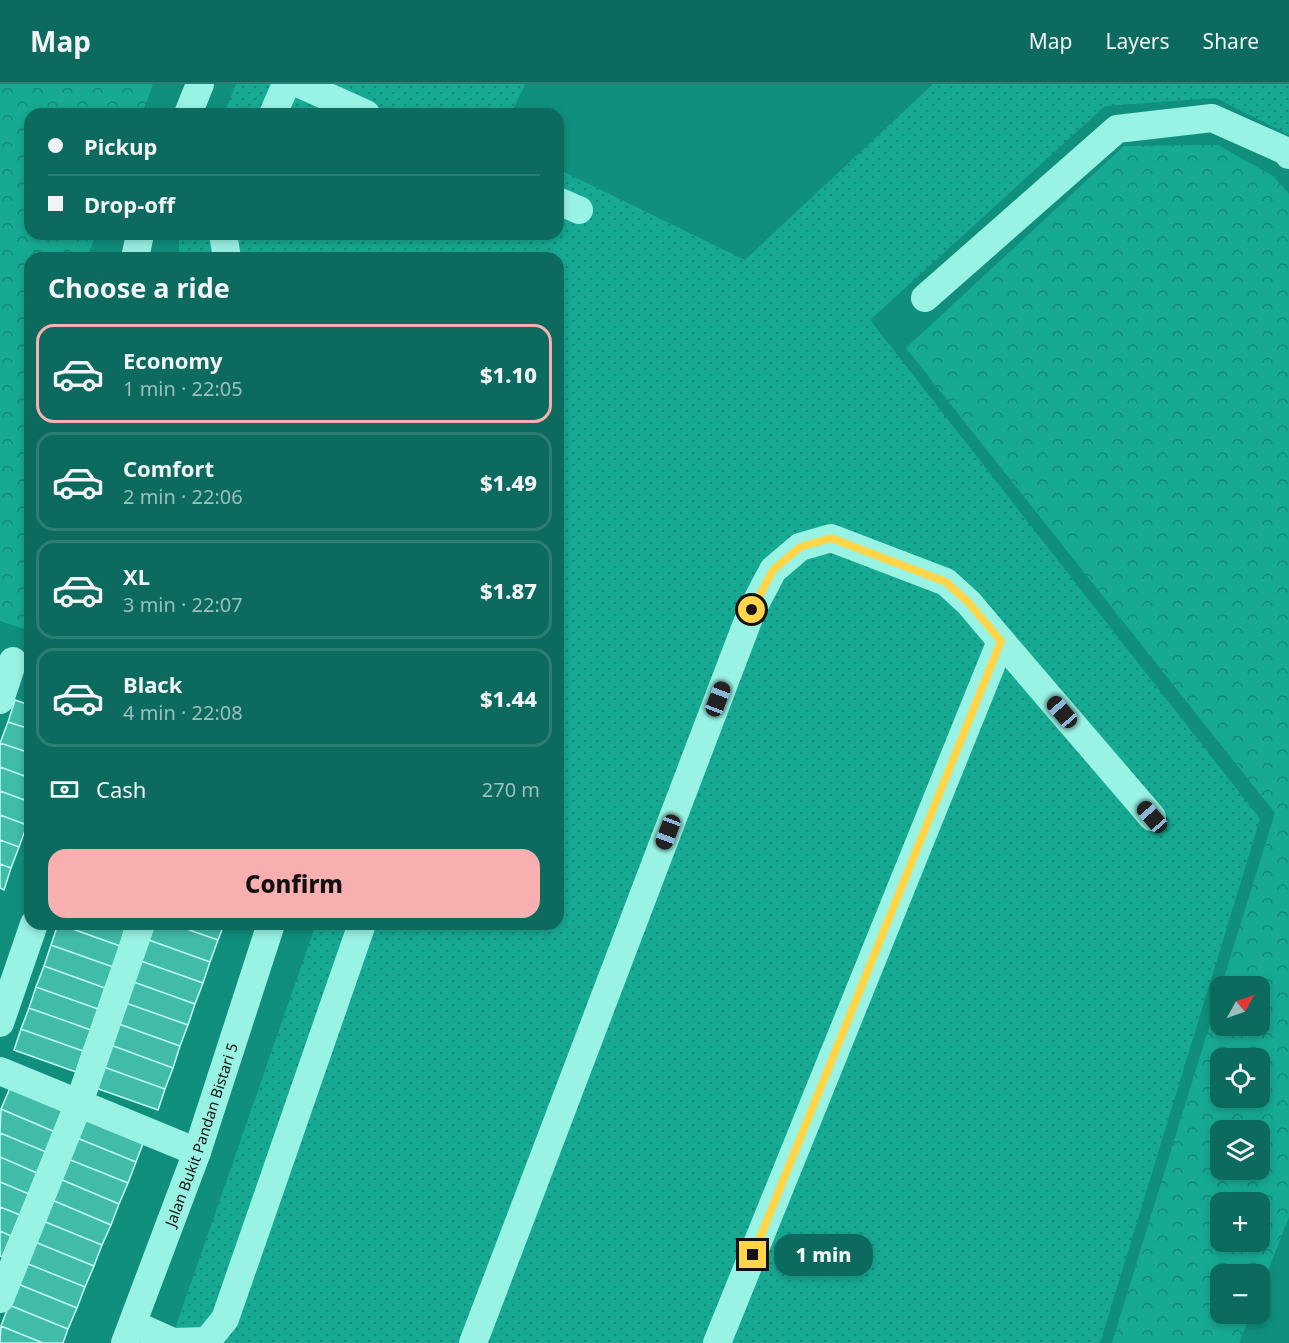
<!DOCTYPE html>
<html lang="en">
<head>
<meta charset="utf-8">
<style>
	:root { --surface:#0c6b5e; --page:#1a7367; --text:#f1f3f6; --muted:#9abfbc; --line:#2c7e73; --accent:#f7afb0 }
	body { margin:0; font-family:"Noto Sans",sans-serif; background:var(--page); color:var(--text); height:100vh; display:flex; flex-direction:column; font-size:22px; white-space:nowrap }
	* { box-sizing:border-box; margin:0 }
	p { font-size:20px; color:var(--muted) }
	.icon { flex:none; width:33px; height:33px; fill:none; stroke:currentColor; stroke-width:2; stroke-linecap:round; stroke-linejoin:round }
	.map { position:relative; flex:1; overflow:hidden }
	.sheet { position:absolute; left:24px; top:168px; width:540px; height:678px; display:flex; flex-direction:column; background:var(--surface); border-radius:18px; box-shadow:0 3px 9px #0003 }
	.sheet>* { flex:none }
	.guide { position:absolute; left:24px; top:24px; width:540px; height:132px; border-radius:18px; box-shadow:0 3px 9px #0003; display:grid; align-content:center; height:132px; padding:0 24px; background:var(--surface) }
	.needle { width:39px; rotate:50deg }
	.fabs { position:absolute; left:1210px; top:892px; display:grid; gap:12px }
	.fabs a { display:grid; place-items:center; width:60px; height:60px; border-radius:12px; background:var(--surface); box-shadow:0 3px 9px #0003; font-size:30px }
	.end { position:absolute; width:27px; height:27px; margin:-14px; border:8px solid #ffd54a; background:#111; box-shadow:0 0 0 3px #111 }
	.from { border-radius:50% }
	.bubble { position:absolute; height:42px; border-radius:18px; background:var(--surface); box-shadow:0 3px 9px #0003; font-size:20px; font-weight:800; line-height:42px; text-align:center }
	.car { position:absolute; width:18px; height:36px; margin:-18px -9px; border-radius:8px; box-shadow:0 0 4px 2px #0007; background:linear-gradient(#222 24%,#8ab4d8 0 40%,#222 0 76%,#8ab4d8 0 86%,#222 0) }
	.guide b { display:flex; align-items:center; gap:21px; height:57px; font-size:22px }
	.guide b+b { border-top:2px solid var(--line) }
	.guide i { width:15px; height:15px; background:var(--text) }
	ul { padding:0; list-style:none }
	li { display:flex; align-items:center; gap:18px; height:99px; margin:0 12px 9px; padding:0 12px; border:3px solid var(--line); border-radius:18px }
	li div { flex:1 }
	li b { display:block; font-size:22px }
	li em { font-style:normal; font-weight:800 }
	li.current { border-color:var(--accent) }
	li>.icon { width:54px; height:54px; stroke-width:1.5 }
	h2 { padding:0 24px; font-size:27px; line-height:72px }
	.pay { display:flex; align-items:center; gap:15px; height:66px; padding:0 24px; font-size:22px }
	.pay p { margin-inline-start:auto }
	.action { display:flex; gap:12px; margin-top:auto; padding:12px 24px }
	.action a { flex:1; height:69px; border-radius:18px; background:var(--accent); color:#111; font-size:24px; font-weight:800; line-height:69px; text-align:center }
	header { display:flex; align-items:center; gap:36px; box-sizing:border-box; height:84px; padding:0 30px; background:var(--surface); border-bottom:2px solid var(--line) }
	header strong { font-size:28px }
	nav { display:flex; gap:33px; margin-inline-start:auto; font-size:21px }
	.map>svg:first-child { display:block }
	.grass { fill:url(#grass-dots) }
	.forest { fill:url(#forest-crowns); fill-rule:evenodd }
	.building { fill:#41bca9; stroke:#c1fdf4; stroke-width:1.5 }
	.lines { fill:none; stroke-linecap:round; stroke-linejoin:round }
	.minor { stroke:#99f3e5; stroke-width:28 }
	.route { stroke:#ffd54a; stroke-width:8 }
	.labels { text-anchor:middle; dominant-baseline:central; stroke-width:4.5; stroke-linejoin:round; paint-order:stroke }
	.street-label { font-size:15px; fill:#111; stroke:#108f7d }
</style>
</head>
<body>
<header>
<strong>Map</strong>
<nav><a>Map</a><a>Layers</a><a>Share</a></nav>
</header>
<div class="map">
<svg width="1289" height="1259" viewBox="0 0 1289 1259">
	<defs>
		<pattern id="grass-dots" width="8" height="8" patternUnits="userSpaceOnUse" patternTransform="scale(1.5)"><rect width="8" height="8" fill="#17aa93"/><path d="M2 2h.1M6 6h.1" fill="none" stroke="#138977" stroke-width="1.8" stroke-linecap="round"/></pattern>
		<pattern id="forest-crowns" width="20" height="18" patternUnits="userSpaceOnUse" patternTransform="scale(1.5)"><rect width="20" height="18" fill="#17aa93"/><path d="M2 6a3 3 0 1 1 6 0M12 15a3 3 0 1 1 6 0" fill="none" stroke="#138977"/></pattern>
	</defs>
	<rect width="100%" height="100%" fill="#108f7d"/>
	<path class="grass" d="M236,0H525L511,30H224Z
		M933,0H1289V51L1216,14L1105,22L870,236L1260,735L1100,1259H170L316,840H558V174H179V150H558V85L745,176Z"/>
	<path class="forest" d="M0,0H153L142,30H30V150H96L87,174H30V547L0,537Z
		M1218,61L1273,92L1289,110V1133L1260,1207V1191H1221V1230H1251L1239,1259H1112L1221,904V942H1260V903H1221L1275,729L906,264L1124,62ZM1221,975H1260V1014H1221ZM1221,1047H1260V1086H1221ZM1221,1119H1260V1158H1221Z"/>
	<path class="building" d="M15,616L30,621V645L8,638Z
		M8,638L30,645V669L0,659Z
		M0,659L30,669V694L0,683Z
		M0,683L30,694V718L0,707Z
		M0,707L30,718V732L27,741L0,731Z
		M0,731L27,741L19,763L0,756Z
		M0,756L19,763L11,784L0,780Z
		M0,780L11,784L4,806L0,804Z
		M58,840L120,862L113,883L51,861Z
		M59,840H126L120,862Z
		M151,840H172L218,856L210,878L146,855Z
		M172,840H224L218,856Z
		M146,855L210,878L203,899L138,876Z
		M51,861L113,883L105,904L44,882Z
		M138,876L203,899L195,920L131,897Z
		M44,882L105,904L98,925L36,903Z
		M131,897L195,920L188,941L123,918Z
		M36,903L98,925L91,946L29,924Z
		M123,918L188,941L180,962L116,939Z
		M29,924L91,946L83,967L21,945Z
		M116,939L180,962L173,984L108,960Z
		M21,945L83,967L76,988L14,966Z
		M108,960L173,984L165,1005L101,982Z
		M101,982L165,1005L158,1026L93,1003Z
		M10,1004L64,1027L55,1048L1,1025Z
		M1,1025L55,1048L46,1068L0,1049Z
		M85,1033L144,1057L136,1078L77,1054Z
		M0,1049L46,1068L37,1089L0,1073Z
		M77,1054L136,1078L128,1099L68,1075Z
		M0,1073L37,1089L29,1110L0,1098Z
		M68,1075L128,1099L119,1120L60,1095Z
		M60,1095L119,1120L111,1141L52,1116Z
		M0,1098L29,1110L20,1131L0,1123Z
		M52,1116L111,1141L102,1161L43,1137Z
		M0,1123L20,1131L11,1152L0,1147Z
		M43,1137L102,1161L94,1182L35,1158Z
		M0,1147L11,1152L2,1173L0,1172Z
		M35,1158L94,1182L85,1203L26,1179Z
		M26,1179L85,1203L77,1224L18,1200Z
		M18,1200L77,1224L68,1245L9,1221Z
		M9,1221L68,1245L63,1259H43L1,1242Z
		M1,1242L43,1259H0Z"/>
	<g class="lines">
		<g class="minor">
			<path d="M300,0L366,30"/>
			<path d="M188,30L200,0"/>
			<path d="M273,30L286,0"/>
			<path d="M558,117L579,126"/>
			<path d="M223,150L227,174"/>
			<path d="M135,174L140,150"/>
			<path d="M925,214L1117,45L1212,34L1286,67L1289,71"/>
			<path d="M1001,557L1152,733"/>
			<path d="M0,616L13,577"/>
			<path d="M0,939L34,840"/>
			<path d="M0,987L197,1068"/>
			<path d="M0,1215L79,1019L141,840"/>
			<path d="M133,1240L173,1258L207,1257L225,1235L362,840"/>
			<path id="s1" d="M125,1259L197,1068L271,840"/>
			<path d="M473,1259L752,526L773,486L800,463L831,454L946,498L969,519L1001,557L717,1259"/>
		</g>
	</g>
	<g class="lines">
		<path class="route" d="M752,526L773,486L800,463L831,454L946,498L969,519L1001,557L753,1171"/>
	</g>
	<g class="labels">
		<g class="street-label">
			<text stroke="none"><textPath href="#s1" startOffset="222">Jalan Bukit Pandan Bistari 5</textPath></text>
		</g>
	</g>
</svg>
<div class="fabs">
<a><svg class="needle" viewBox="-14 -14 28 28"><path d="M0-13l5 13h-10z" fill="#e53935"/><path d="M0 13l5-13h-10z" fill="#9abfbc"/></svg></a>
<a><svg class="icon" aria-label="locate" viewBox="0 0 24 24"><circle cx="12" cy="12" r="6"/><path d="M12 2v4M12 18v4M2 12h4M18 12h4"/></svg></a>
<a><svg class="icon" aria-label="layers" viewBox="0 0 24 24"><path d="M12 4l9 5-9 5-9-5zM3 14l9 5 9-5"/></svg></a>
<a>+</a>
<a>−</a>
</div>
<i class="end from" style="left:752px;top:526px"></i>
<i class="end" style="left:753px;top:1171px"></i>
<div class="bubble" style="left:774px;top:1150px;width:99px">1 min</div>
<i class="car" style="left:718px;top:615px;rotate:21deg"></i>
<i class="car" style="left:1062px;top:628px;rotate:319deg"></i>
<i class="car" style="left:1152px;top:733px;rotate:319deg"></i>
<i class="car" style="left:668px;top:748px;rotate:201deg"></i>
<div class="guide">
<b><i class="from"></i>Pickup</b>
<b><i></i>Drop-off</b>
</div>
<section class="sheet">
<h2>Choose a ride</h2>
<ul>
<li class="current"><svg class="icon" aria-label="car" viewBox="0 0 24 24"><path d="M5 17H2v-5l4-1 3-4h7l3 4 3 1v5h-3M9 17h6M6 11h13"/><circle cx="7" cy="17" r="2"/><circle cx="17" cy="17" r="2"/></svg><div><b>Economy</b><p>1 min · 22:05</p></div><em>$1.10</em></li>
<li><svg class="icon" aria-label="car" viewBox="0 0 24 24"><path d="M5 17H2v-5l4-1 3-4h7l3 4 3 1v5h-3M9 17h6M6 11h13"/><circle cx="7" cy="17" r="2"/><circle cx="17" cy="17" r="2"/></svg><div><b>Comfort</b><p>2 min · 22:06</p></div><em>$1.49</em></li>
<li><svg class="icon" aria-label="car" viewBox="0 0 24 24"><path d="M5 17H2v-5l4-1 3-4h7l3 4 3 1v5h-3M9 17h6M6 11h13"/><circle cx="7" cy="17" r="2"/><circle cx="17" cy="17" r="2"/></svg><div><b>XL</b><p>3 min · 22:07</p></div><em>$1.87</em></li>
<li><svg class="icon" aria-label="car" viewBox="0 0 24 24"><path d="M5 17H2v-5l4-1 3-4h7l3 4 3 1v5h-3M9 17h6M6 11h13"/><circle cx="7" cy="17" r="2"/><circle cx="17" cy="17" r="2"/></svg><div><b>Black</b><p>4 min · 22:08</p></div><em>$1.44</em></li>
</ul>
<div class="pay"><svg class="icon" aria-label="cash" viewBox="0 0 24 24"><path d="M3 7h18v10H3z"/><circle cx="12" cy="12" r="2"/></svg>Cash<p>270 m</p></div>
<div class="action"><a>Confirm</a></div>
</section>
</div>
</body>
</html>
